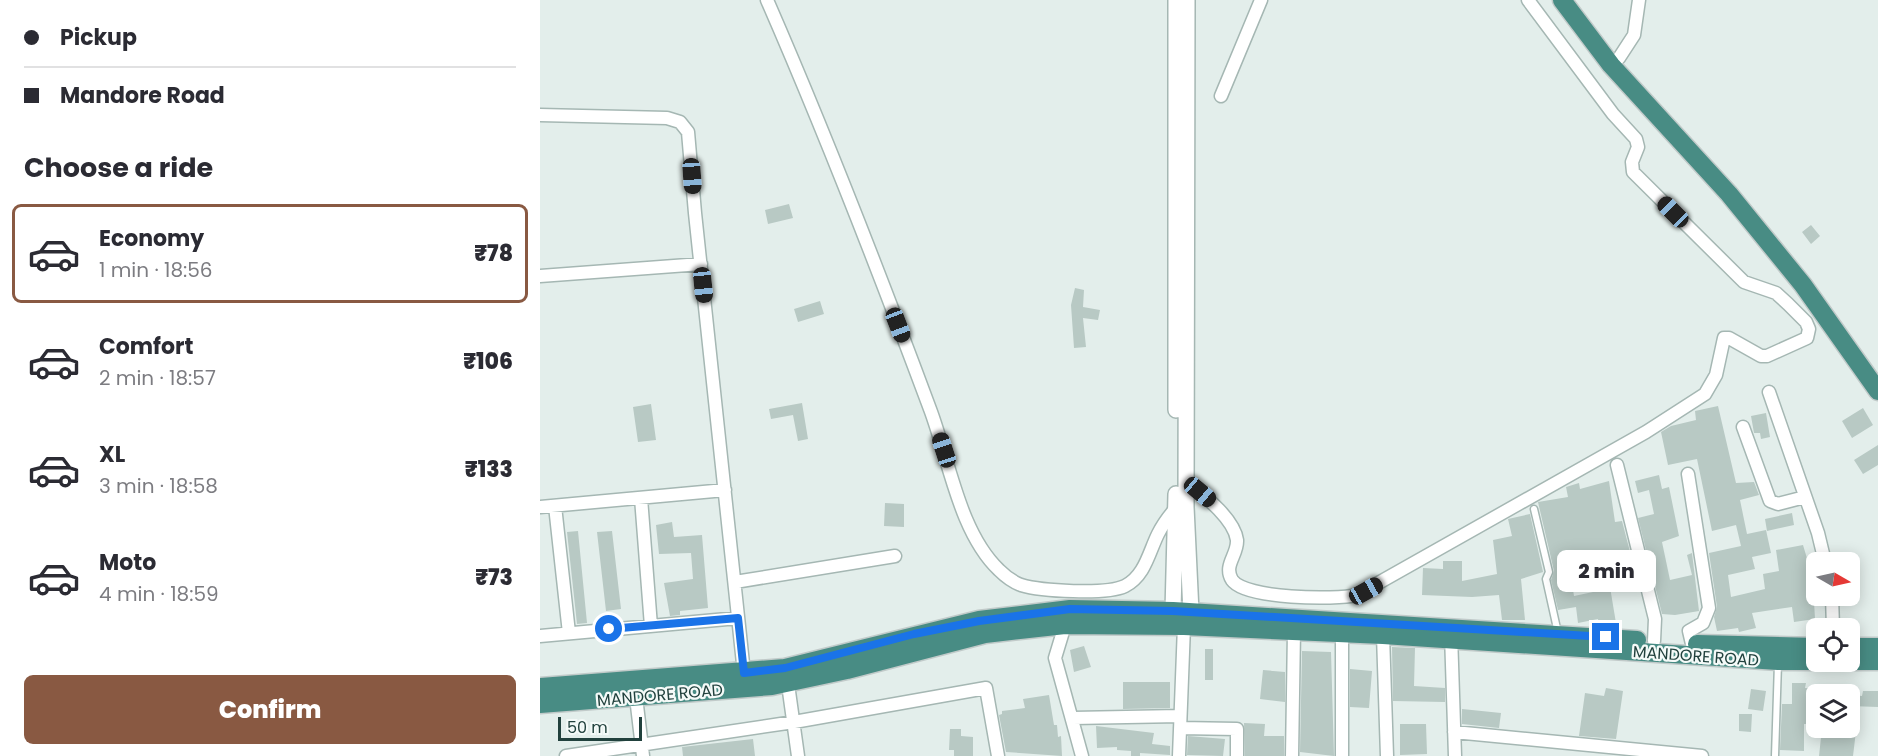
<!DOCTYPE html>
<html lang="en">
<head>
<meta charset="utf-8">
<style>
	:root { --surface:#fff; --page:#f2f2f3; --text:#2b2b33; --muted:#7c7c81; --line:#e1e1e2; --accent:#895942 }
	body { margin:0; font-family:Poppins,sans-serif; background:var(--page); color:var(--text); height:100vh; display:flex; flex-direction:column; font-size:22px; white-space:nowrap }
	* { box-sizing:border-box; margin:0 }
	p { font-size:20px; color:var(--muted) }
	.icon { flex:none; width:33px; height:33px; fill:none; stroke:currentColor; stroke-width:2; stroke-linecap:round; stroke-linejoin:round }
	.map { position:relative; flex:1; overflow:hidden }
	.panel { display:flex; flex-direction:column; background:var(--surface); width:540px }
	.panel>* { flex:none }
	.hud { display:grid; align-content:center; height:132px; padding:0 24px; background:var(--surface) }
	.needle { width:39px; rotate:99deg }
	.buttons { position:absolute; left:1266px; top:552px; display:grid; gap:12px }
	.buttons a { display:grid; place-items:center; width:54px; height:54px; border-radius:9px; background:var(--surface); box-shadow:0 3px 15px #0003; font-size:30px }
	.scale { position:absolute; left:18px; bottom:15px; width:84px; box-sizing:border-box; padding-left:6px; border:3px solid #21413d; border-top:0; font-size:16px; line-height:21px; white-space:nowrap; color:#21413d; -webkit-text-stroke:4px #f4faf8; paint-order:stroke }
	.end { position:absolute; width:27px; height:27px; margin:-14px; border:8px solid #1a73e8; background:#fff; box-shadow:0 0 0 3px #fff }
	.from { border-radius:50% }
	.bubble { position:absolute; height:42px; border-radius:9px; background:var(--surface); box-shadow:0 3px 15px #0003; font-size:20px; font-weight:800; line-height:42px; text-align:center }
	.car { position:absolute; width:18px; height:36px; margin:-18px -9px; border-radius:8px; box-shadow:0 0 4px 2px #0007; background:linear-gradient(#222 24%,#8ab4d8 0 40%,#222 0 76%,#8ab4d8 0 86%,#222 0) }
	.hud b { display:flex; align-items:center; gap:21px; height:57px; font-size:22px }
	.hud b+b { border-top:2px solid var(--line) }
	.hud i { width:15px; height:15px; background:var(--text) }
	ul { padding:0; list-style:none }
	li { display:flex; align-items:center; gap:18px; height:99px; margin:0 12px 9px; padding:0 12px; border:3px solid transparent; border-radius:9px }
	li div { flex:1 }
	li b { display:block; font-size:22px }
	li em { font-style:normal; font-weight:800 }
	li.active { border-color:var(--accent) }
	li>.icon { width:54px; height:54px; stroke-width:1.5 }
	h2 { padding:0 24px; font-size:27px; line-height:72px }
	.action { display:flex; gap:12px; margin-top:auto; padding:12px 24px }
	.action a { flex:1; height:69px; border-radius:9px; background:var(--accent); color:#fff; font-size:24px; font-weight:800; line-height:69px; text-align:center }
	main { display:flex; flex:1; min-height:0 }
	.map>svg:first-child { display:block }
	.building { fill:#b8c9c4; fill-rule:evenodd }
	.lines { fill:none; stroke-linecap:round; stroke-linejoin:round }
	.service-casing { stroke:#a5b7b3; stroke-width:9 }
	.minor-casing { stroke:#a5b7b3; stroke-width:15 }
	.tertiary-casing { stroke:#a5b7b3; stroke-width:18 }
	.trunk-casing { stroke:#c1cac9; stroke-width:21 }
	.service { stroke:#fff; stroke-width:6 }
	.minor { stroke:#fff; stroke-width:12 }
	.tertiary { stroke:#fff; stroke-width:15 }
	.trunk { stroke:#488c84; stroke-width:18 }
	.route { stroke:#1a73e8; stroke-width:8 }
	.labels { text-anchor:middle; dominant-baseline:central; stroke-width:4.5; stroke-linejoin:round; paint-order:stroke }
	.street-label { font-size:16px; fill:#21413d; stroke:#f4faf8 }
</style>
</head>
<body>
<main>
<section class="panel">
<div class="hud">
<b><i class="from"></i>Pickup</b>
<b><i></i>Mandore Road</b>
</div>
<h2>Choose a ride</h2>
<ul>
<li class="active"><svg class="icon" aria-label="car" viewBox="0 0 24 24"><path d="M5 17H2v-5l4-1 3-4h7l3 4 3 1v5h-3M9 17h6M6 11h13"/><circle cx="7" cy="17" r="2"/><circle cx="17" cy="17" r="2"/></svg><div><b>Economy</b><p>1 min · 18:56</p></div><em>₹78</em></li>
<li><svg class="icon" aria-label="car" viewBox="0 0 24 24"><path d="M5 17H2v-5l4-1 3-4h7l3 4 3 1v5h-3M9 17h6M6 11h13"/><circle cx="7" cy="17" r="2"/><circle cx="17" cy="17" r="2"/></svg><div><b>Comfort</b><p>2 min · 18:57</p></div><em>₹106</em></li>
<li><svg class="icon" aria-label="car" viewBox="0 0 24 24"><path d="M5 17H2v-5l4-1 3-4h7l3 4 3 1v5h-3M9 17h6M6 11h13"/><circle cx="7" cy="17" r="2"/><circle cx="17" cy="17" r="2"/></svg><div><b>XL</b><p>3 min · 18:58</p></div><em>₹133</em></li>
<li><svg class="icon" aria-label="car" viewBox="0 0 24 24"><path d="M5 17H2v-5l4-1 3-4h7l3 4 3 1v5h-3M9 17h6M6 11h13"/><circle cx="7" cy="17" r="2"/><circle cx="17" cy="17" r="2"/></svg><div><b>Moto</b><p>4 min · 18:59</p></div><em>₹73</em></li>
</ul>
<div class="action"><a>Confirm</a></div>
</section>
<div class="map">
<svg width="1338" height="756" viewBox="0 0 1338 756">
	<rect width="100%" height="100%" fill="#e3eeeb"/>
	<path class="building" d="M249,204L253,218L228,224L225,210Z
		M1271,225L1280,236L1271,244L1262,232Z
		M535,288L544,290L543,307L560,310L558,320L543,318L546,347L534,348L531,305Z
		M280,301L284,314L258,322L254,309Z
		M262,403L268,439L258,441L253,415L231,419L229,409Z
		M111,404L116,440L98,442L93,407Z
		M1178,406L1196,483L1214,482L1219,495L1200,500L1207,534L1226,530L1231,553L1212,557L1215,569L1188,575L1191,597L1225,589L1223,574L1239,571L1236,550L1263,545L1269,565L1270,583H1273L1275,619L1254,622L1252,607L1212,613L1216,628L1199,632L1198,628L1177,631L1174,617L1177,607L1169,553L1201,546L1196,525L1172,531L1157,459L1128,465L1121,432L1131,426L1156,420L1155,411Z
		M1323,408L1333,425L1312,438L1302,421Z
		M1226,413L1230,437L1221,439L1220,433H1214L1211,416Z
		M1338,445V465L1323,474L1314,460Z
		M1119,475L1122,489L1129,487L1139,536L1122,542L1130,580L1152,575L1147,555L1152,553L1159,611L1135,615L1122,614L1098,518L1114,514L1109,490L1098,493L1095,481Z
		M1069,481L1075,522L1082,521L1095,571L1068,575L1076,623L1059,626L1058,619L1038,623L1036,607L1018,610L1011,580L1014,571L998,502L1028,497L1026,487L1039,483L1040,489ZM1050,573L1053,592L1034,596L1031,577Z
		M345,503L364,504V527L344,526Z
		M1252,513L1254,525L1227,531L1225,519Z
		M990,514L1003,572L981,579L985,620H962L959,595L932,597L882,595L883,568L903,569V561H922V581L957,574L953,540L972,536L968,519Z
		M132,522L134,537L162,535L168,608L140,611V615L130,616L124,583L153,579L151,553L119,554L116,525Z
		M38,531L47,623L37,624L27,532Z
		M72,531L81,609L66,611L57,532Z
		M544,646L551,667L534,672L530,650Z
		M852,647L875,648L874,686L905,688V702L853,701Z
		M665,649H673V680H665Z
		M762,651L791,652L794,756L760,752Z
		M810,669L832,671L829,708L810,707Z
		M723,670L745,672V702L720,699Z
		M583,682H630V708L583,709Z
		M1252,683H1266L1265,688L1276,689V724H1264V751L1240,750L1242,704H1252Z
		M1066,688L1083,691L1076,739L1039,736L1045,693L1064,696Z
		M1211,689L1226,691L1223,711L1208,709Z
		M1323,691H1338V707L1310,706V695L1322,696Z
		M509,695L514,725H517L518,737L521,736L522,756L466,752L459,715L462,714V711L485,708L483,699Z
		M922,709L961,713L959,728L922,724Z
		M1199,714H1212L1211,732L1199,731Z
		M704,723L725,724L724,736H744V756H705Z
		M860,724H886L887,754L860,755Z
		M556,726L614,733L612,744L630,746V755L600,753V756H591V751L577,750V747L557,748Z
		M1282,728L1316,731L1313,756H1279Z
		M410,729H421V736L433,737V756H414V750H409Z
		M648,736L685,739L683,756L647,755Z
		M213,739L215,756H143L142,747Z"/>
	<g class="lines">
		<g class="service-casing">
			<path id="service" d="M994,509L1009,572L1006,579L1018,633
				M1235,756L1238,663"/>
		</g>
		<g class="minor-casing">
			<path id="minor" d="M227,0C286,135 339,272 390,409C409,459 419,532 459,570C465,576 473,582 481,585C501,591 566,595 585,586C605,576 609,552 618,534C623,524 629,516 636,508
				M1079,58L1094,35L1099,0
				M681,96L721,0
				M0,115L127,118L140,122L148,132L155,213L204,673
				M0,276L161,264
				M1229,392L1278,533L1285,562
				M1203,427L1230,501L1238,504L1265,497
				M1077,465L1115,619L1114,641
				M1148,474L1169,608L1163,623L1149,631L1152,644
				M646,481C662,494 694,518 697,540C698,555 683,565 692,580C705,599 795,600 817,595L1106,432L1165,394L1176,375L1184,338H1189L1221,356H1227L1267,338L1269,329L1266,322L1248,304L1236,293L1204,282L1093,172L1092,162L1098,147L1096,139L1073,114L988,0
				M101,498L111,626
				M15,506L29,633
				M0,507L185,490
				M195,582L355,556
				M1292,596L1293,628
				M525,625L515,658L542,756
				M911,634L915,756
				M843,635L847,756
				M0,636L198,618
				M247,677L258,756
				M96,697L103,756
				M533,718L640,716
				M640,728L697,729V756
				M914,732L1162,756
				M26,756L254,722L446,688L458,756
				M639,756L644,626
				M752,756L754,631
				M802,756V634"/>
		</g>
		<g class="tertiary-casing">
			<path id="tertiary" d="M636,0V410
				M647,0L646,507L651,612
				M633,611L636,494"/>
		</g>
		<g class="trunk-casing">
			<path id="trunk" d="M1022,0L1071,65L1189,194L1263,285L1338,391
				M1157,644L1276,647
				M1310,647H1338
				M1310,661H1338
				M0,687L245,668L439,620L530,609L633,611L1097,640
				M0,704L232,686L307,670L445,634L525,625L644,626L843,635L1238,661H1276"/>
		</g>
		<use href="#service" class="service"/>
		<use href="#minor" class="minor"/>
		<use href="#tertiary" class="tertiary"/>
		<use href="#trunk" class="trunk"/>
	</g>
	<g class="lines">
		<path class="route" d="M69,629L198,618L204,673L245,668L374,634L439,621L530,609L633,611L1066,637"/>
	</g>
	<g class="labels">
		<g class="street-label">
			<text transform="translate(1156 656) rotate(4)">MANDORE ROAD</text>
			<text transform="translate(120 695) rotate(-5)">MANDORE ROAD</text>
		</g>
	</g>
</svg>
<div class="buttons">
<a><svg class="needle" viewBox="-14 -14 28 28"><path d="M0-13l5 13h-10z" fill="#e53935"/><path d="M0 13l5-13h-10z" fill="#7c7c81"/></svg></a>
<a><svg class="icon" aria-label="locate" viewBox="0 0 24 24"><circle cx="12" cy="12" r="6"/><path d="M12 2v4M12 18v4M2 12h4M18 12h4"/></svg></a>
<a><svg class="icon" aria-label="layers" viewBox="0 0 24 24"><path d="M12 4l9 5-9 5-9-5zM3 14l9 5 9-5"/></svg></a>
</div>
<div class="scale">50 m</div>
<i class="end from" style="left:69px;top:629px"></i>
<i class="end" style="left:1066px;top:637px"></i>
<div class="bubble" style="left:1017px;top:550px;width:99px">2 min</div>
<i class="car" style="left:152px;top:176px;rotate:176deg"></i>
<i class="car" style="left:1133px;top:212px;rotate:315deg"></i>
<i class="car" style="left:163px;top:285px;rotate:174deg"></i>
<i class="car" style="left:358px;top:325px;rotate:159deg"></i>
<i class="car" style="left:404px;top:450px;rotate:342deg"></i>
<i class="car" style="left:660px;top:492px;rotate:130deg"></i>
<i class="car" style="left:826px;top:591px;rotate:61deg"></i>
</div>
</main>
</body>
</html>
